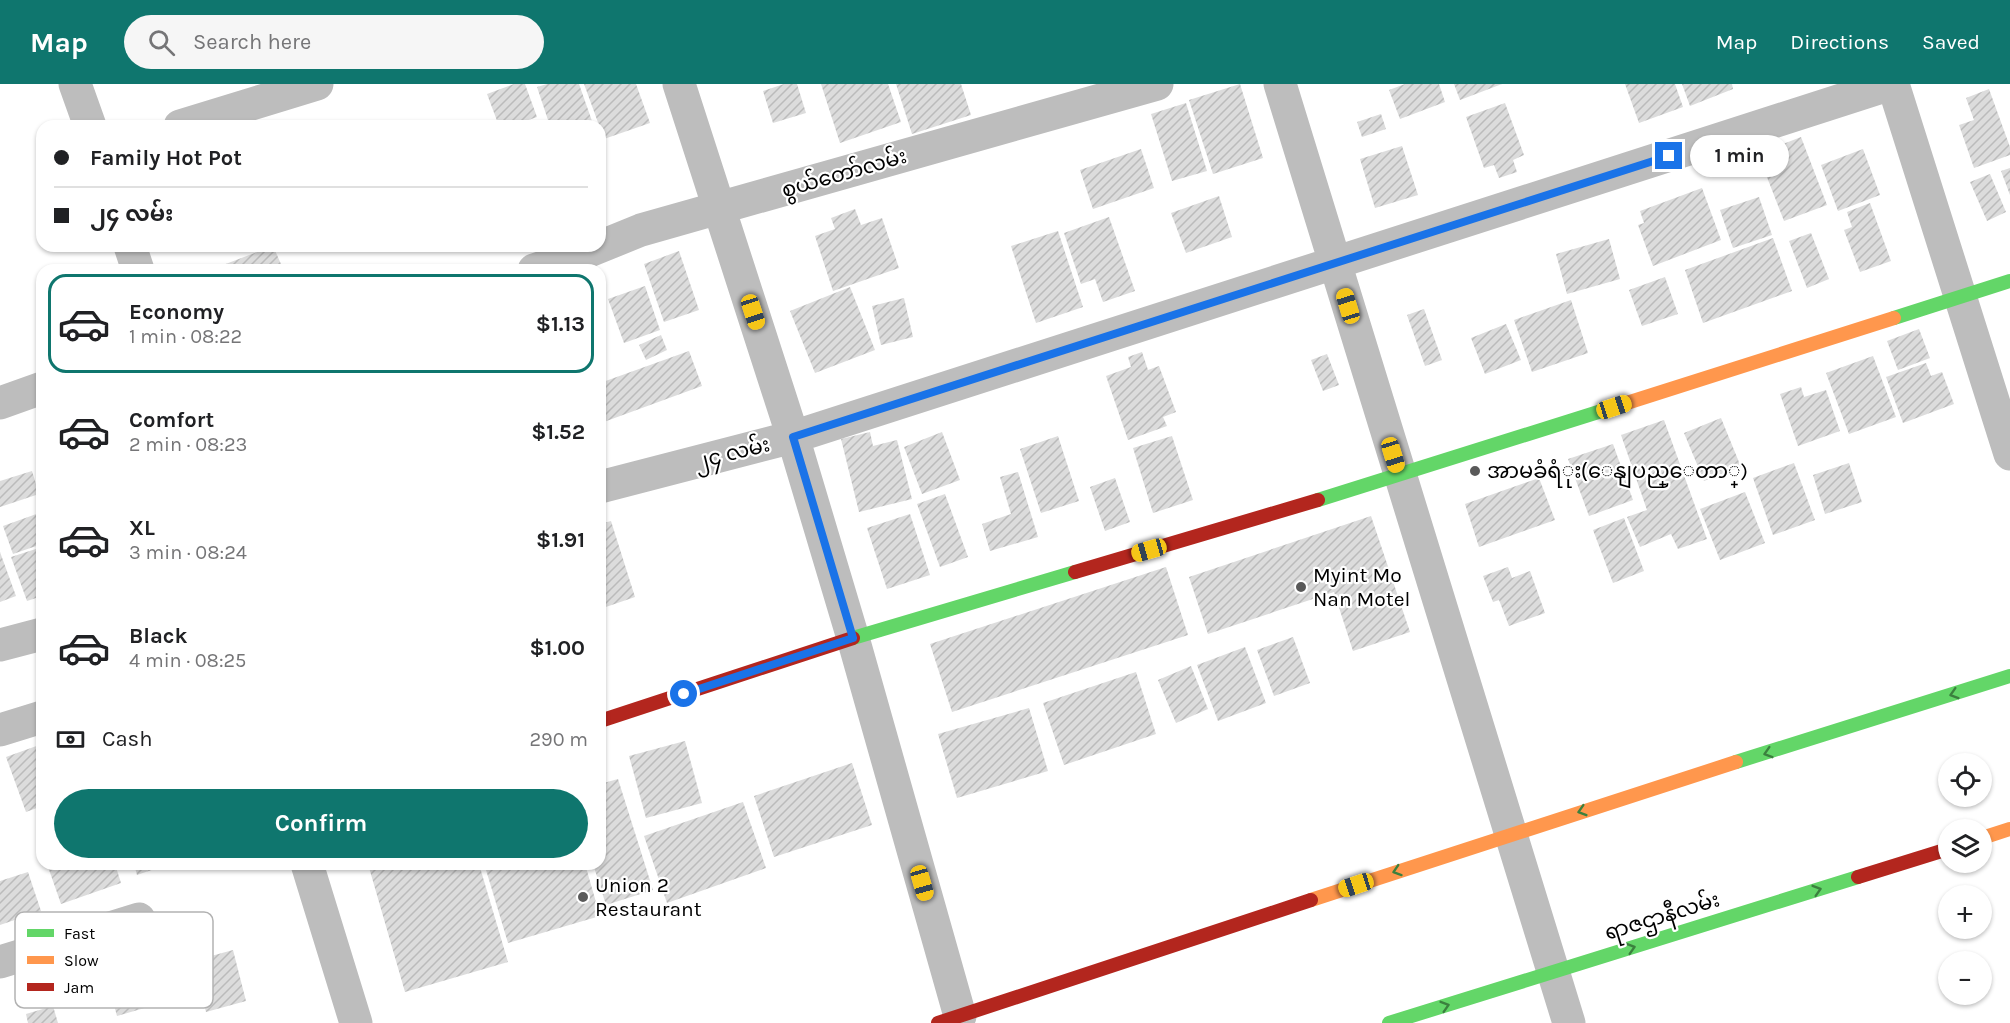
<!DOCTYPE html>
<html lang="en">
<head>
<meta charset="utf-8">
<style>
	:root { --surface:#fff; --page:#f6f6f6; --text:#202124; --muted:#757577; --line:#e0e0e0; --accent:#0f766e }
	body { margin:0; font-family:Karla,"Noto Sans Myanmar",sans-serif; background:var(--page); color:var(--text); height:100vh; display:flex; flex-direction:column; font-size:22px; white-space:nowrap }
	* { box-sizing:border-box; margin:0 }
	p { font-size:20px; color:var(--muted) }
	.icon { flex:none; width:33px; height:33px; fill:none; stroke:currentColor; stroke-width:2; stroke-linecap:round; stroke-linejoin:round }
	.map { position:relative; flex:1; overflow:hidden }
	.panel { position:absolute; left:36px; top:180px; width:570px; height:606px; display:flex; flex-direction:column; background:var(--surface); border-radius:18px; box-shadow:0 2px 4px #0004 }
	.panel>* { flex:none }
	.guide { position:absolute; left:36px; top:36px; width:570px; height:132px; border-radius:18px; box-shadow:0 2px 4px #0004; display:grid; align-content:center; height:132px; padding:0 18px; background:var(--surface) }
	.buttons { position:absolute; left:1938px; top:669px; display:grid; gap:12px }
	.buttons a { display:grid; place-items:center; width:54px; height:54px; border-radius:50%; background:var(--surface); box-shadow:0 2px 4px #0004; font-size:30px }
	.end { position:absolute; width:27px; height:27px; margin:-14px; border:8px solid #1a73e8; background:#fff; box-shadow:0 0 0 3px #fff }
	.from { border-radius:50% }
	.bubble { position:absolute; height:42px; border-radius:21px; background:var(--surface); box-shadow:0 2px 4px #0004; font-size:20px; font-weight:700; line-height:42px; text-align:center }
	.car { position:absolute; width:18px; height:36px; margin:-18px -9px; border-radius:8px; box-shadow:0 0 4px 2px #0007; background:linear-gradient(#f5c518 24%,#345 0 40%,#f5c518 0 76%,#345 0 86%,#f5c518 0) }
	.guide b { display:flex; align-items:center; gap:21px; height:57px; font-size:22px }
	.guide b+b { border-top:2px solid var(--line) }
	.guide i { width:15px; height:15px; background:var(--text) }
	ul { padding:10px 0 0; list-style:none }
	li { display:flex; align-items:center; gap:18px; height:99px; margin:0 12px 9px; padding:0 6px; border:3px solid transparent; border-radius:18px }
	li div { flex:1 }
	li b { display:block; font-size:22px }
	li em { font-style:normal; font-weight:700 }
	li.on { border-color:var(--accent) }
	li>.icon { width:54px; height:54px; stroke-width:1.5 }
	.pay { display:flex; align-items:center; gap:15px; height:66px; padding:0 18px; font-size:22px }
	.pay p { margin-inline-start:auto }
	.action { display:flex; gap:12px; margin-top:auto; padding:12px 18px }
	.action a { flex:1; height:69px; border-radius:36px; background:var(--accent); color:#fff; font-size:24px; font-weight:700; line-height:69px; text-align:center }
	header { display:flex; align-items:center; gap:36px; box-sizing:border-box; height:84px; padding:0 30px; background:var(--accent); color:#fff }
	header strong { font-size:28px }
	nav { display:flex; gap:33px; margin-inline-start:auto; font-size:21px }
	.search { width:420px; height:54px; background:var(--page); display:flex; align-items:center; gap:15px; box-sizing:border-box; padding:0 21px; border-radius:33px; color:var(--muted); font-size:22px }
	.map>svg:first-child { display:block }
	.building { fill:url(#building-hatch) }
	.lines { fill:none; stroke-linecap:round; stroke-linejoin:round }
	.street { stroke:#bdbdbd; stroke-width:33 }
	.fast { stroke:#63d668; stroke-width:14 }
	.slow { stroke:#ff974d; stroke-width:14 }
	.jam { stroke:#b3261e; stroke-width:14 }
	.oneway { stroke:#3b803e }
	.route { stroke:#1a73e8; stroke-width:8 }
	.poi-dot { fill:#595959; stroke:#fff; stroke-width:2 }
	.labels { text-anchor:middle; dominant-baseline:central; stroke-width:4.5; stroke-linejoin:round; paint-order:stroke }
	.street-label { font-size:21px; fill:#000; stroke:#fff }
	.poi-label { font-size:21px; fill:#000; stroke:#fff; text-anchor:start }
	.key { fill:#fff; stroke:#b2b2b2; stroke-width:1.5 }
	.key-label { font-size:16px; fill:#000 }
</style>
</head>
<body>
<header>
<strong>Map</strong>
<div class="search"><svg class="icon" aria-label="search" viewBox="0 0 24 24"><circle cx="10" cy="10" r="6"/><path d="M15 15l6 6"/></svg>Search here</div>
<nav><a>Map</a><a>Directions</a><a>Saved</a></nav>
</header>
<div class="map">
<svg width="2010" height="939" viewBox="0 0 2010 939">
	<defs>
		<pattern id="building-hatch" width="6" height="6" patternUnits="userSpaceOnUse" patternTransform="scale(1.5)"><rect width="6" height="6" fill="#dcdcdc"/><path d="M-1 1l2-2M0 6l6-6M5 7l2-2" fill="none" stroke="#bbb"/></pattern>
	</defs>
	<rect width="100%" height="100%" fill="#fff"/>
	<path class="building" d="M514,0H525L537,33L512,42H499L487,10Z
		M547,0H579L592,37L579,42H550L537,3Z
		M584,0H636L650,39L604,55Z
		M784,0H797L806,29L773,39L763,7Z
		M821,0H888L901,38L840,59Z
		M896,0H961L971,31L912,50Z
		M1240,0L1263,74L1213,90L1189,16Z
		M1405,0H1439L1445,18L1400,35L1389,6Z
		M1454,0H1502L1460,16Z
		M1625,0H1675L1683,23L1639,39Z
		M1682,0H1732L1733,5L1690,22Z
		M1989,5L2010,63V71L1974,84L1959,41L1974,36L1966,14Z
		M1186,19L1207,87L1172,97L1151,30Z
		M1505,19L1524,71L1513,76L1517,88L1499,94L1494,81L1484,84L1466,33Z
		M1381,30L1386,45L1362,53L1357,38Z
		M1801,53L1827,121L1784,137L1758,70Z
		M1402,62L1418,111L1375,124L1360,75Z
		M1141,65L1154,104L1093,125L1080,86Z
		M1863,65L1880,111L1838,127L1821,81Z
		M2010,84V111L2001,87Z
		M1990,90L2006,128L1987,137L1970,98Z
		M1702,104L1721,156L1653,182L1638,141L1644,139L1640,127Z
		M1219,112L1232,153L1186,169L1171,129Z
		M1759,113L1772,151L1733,164L1720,126Z
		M1870,119L1891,177L1860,188L1844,146L1852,143L1847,128Z
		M855,125L861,141L882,134L899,184L833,207L815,152L835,145L831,134Z
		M1109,133L1135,207L1103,218L1095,195L1081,200L1064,149Z
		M1058,147L1083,223L1036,239L1011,162Z
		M1811,149L1829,195L1807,204L1789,157Z
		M1773,154L1792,207L1703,239L1685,186Z
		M1609,155L1620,195L1567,210L1556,170Z
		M273,162L281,180L266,186H225L223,181Z
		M679,167L699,226L664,238L644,180Z
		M1665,193L1678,230L1642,242L1629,206Z
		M645,202L660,246L624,259L608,215Z
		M850,203L875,266L815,289L790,227Z
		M904,214L913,253L881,261L872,222Z
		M1571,216L1588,269L1532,288L1514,236Z
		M1424,225L1442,276L1425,282L1407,231Z
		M1506,240L1521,276L1485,290L1471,254Z
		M1919,245L1930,274L1898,286L1887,257Z
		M661,251L667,266L646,276L639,261Z
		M600,259L605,271L600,273Z
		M689,267L702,302L601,339L600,299Z
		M1142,268L1148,286L1159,282L1176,328L1163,333L1167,342L1128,356L1106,292L1131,283L1128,273Z
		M1327,270L1339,301L1323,307L1311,276Z
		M1873,272L1896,333L1849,350L1826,289Z
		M1926,279L1931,292L1942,288L1954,320L1903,339L1886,293Z
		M1801,303L1804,313L1826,306L1840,347L1798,362L1780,310Z
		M1721,334L1741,383L1704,397L1684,349Z
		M1664,336L1707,455L1678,465L1671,450L1640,463L1627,433L1647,426L1621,351Z
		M870,348L873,362L897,356L912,415L859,428L841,355Z
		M942,348L960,396L922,410L904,363Z
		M1058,352L1079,417L1041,429L1020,365Z
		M1172,352L1193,416L1153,429L1133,364Z
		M1613,360L1633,416L1589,432L1568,375Z
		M1794,379L1815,436L1773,451L1753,394Z
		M1849,379L1862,418L1825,430L1813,391Z
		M32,387L39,410L0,423V397Z
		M1018,388L1038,453L990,467L982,440L1011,430L1000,393Z
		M1115,394L1130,438L1105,447L1090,403Z
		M1539,394L1555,436L1479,463L1465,420Z
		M1745,408L1765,459L1720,476L1700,425Z
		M945,410L968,473L940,483L917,420Z
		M42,428V460L13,470L3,442Z
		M910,430L930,491L887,505L867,444Z
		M1371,432L1410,548L1353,567L1334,508L1208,550L1189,493Z
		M1624,434L1644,487L1613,499L1593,446Z
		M611,437L635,513L600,525V440Z
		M42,463V512L27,517L11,473Z
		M0,468L16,512L0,518Z
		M1166,483L1188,551L952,628L930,560Z
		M1508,483L1512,494L1530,487L1545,529L1509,542L1499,516L1493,518L1483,492Z
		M1293,553L1310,599L1274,612L1257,566Z
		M1245,563L1266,619L1218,637L1197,581Z
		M1191,582L1208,625L1176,639L1158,596Z
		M1136,588L1156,650L1064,681L1043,619Z
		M1029,624L1048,687L957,714L938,650Z
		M685,657L702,719L646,734L629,672Z
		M42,660V722L26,728L6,673Z
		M852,679L872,741L774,773L754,712Z
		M618,695L653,806L606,821L593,780H600V700Z
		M743,718L766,784L667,819L644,752Z
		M47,780H115L121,799L61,820Z
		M134,780H169L137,791Z
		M368,780H479L508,878L405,908Z
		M508,780H585L600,832L508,859L486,786Z
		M28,788L41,827L0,841V797Z
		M233,866L246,917L206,928L193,877Z
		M139,894L148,923L117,932L109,903Z
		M53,922L58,939H28L26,930Z"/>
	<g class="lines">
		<path class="street" d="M75,0L90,42
			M679,0L793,353L853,554L960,932
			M1280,0L1569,939
			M1893,0L2010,370
			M180,42L317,0
			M130,162L138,186
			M534,186L577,172L641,146L1157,0
			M0,319L42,304
			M600,403L793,353L1891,0
			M0,561L42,550
			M0,646L42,633
			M307,780L356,939
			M0,878L139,835"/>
		<path class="fast" d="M1894,234L2010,197
			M1318,416L1611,324
			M853,554L1075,488
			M1736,678L2010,592
			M1389,939L1858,793"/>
		<path class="slow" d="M1611,324L1894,234
			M1982,754L2010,745
			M1311,816L1736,678"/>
		<path class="jam" d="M1075,488L1318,416
			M600,637L853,554
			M1858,793L1948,765
			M938,939L1311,816"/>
	</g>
	<defs><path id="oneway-chevron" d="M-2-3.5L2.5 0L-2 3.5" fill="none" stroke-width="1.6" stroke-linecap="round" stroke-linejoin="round" transform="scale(1.5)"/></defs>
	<g class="oneway">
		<use href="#oneway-chevron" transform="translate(1954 610) rotate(163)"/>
		<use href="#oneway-chevron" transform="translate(1768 669) rotate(163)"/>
		<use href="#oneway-chevron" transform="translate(1582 727) rotate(163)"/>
		<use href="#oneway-chevron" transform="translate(1397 787) rotate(162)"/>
		<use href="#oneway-chevron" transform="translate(1817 806) rotate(-17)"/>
		<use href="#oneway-chevron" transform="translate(1631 864) rotate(-17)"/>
		<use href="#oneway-chevron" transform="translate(1445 922) rotate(-17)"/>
	</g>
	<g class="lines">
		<path class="route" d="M684,610L853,554L793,353L1669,72"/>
	</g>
	<g class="poi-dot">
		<circle cx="1475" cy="387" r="6"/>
		<circle cx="1301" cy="503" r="6"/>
		<circle cx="583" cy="813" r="6"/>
	</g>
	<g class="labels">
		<g class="street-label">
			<text transform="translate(844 89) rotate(-16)">စွယ်တော်လမ်း</text>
			<text transform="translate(732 369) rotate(-14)">၂၄ လမ်း</text>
			<text transform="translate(1662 832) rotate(-17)">ရာဇဌာနီလမ်း</text>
		</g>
		<g class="poi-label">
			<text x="1487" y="387">အာမခံရံုး(ေနျပည္ေတာ္)</text>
			<text x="1313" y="491">Myint Mo<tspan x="1313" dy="24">Nan Motel</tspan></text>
			<text x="595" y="801">Union 2<tspan x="595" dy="24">Restaurant</tspan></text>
		</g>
	</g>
	<rect x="15" y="828" width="198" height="96" rx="9" class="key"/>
	<rect x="27" y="845" width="27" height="8" fill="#63d668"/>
	<rect x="27" y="872" width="27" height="8" fill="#ff974d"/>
	<rect x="27" y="899" width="27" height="8" fill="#b3261e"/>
	<g class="key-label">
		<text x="64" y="855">Fast</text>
		<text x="64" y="882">Slow</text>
		<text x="64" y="909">Jam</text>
	</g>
</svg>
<div class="buttons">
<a><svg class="icon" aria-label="locate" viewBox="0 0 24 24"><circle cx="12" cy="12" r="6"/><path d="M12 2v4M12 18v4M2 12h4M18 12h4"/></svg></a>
<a><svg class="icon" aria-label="layers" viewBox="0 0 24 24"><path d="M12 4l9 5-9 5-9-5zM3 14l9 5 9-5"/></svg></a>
<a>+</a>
<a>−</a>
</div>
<i class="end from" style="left:684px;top:610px"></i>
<i class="end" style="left:1669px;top:72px"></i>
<div class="bubble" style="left:1690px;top:51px;width:99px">1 min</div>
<i class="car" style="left:1348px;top:222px;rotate:343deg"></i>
<i class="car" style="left:753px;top:228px;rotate:162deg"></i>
<i class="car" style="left:1614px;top:323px;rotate:72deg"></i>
<i class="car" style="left:1393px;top:371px;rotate:163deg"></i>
<i class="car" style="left:1149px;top:466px;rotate:254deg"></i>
<i class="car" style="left:922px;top:799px;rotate:164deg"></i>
<i class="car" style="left:1356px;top:801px;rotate:252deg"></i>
<div class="guide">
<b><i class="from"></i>Family Hot Pot</b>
<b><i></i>၂၄ လမ်း</b>
</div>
<section class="panel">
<ul>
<li class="on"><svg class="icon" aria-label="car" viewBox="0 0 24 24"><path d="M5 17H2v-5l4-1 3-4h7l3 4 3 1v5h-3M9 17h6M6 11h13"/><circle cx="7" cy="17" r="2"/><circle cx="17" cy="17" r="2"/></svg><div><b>Economy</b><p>1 min · 08:22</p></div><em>$1.13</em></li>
<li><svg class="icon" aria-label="car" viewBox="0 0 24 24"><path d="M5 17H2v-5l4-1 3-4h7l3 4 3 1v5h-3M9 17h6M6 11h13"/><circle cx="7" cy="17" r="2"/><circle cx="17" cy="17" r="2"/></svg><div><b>Comfort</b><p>2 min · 08:23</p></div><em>$1.52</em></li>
<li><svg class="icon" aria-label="car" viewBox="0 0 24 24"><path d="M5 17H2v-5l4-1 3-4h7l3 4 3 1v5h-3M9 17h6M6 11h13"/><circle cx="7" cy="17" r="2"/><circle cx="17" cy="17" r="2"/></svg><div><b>XL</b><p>3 min · 08:24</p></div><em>$1.91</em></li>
<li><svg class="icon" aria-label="car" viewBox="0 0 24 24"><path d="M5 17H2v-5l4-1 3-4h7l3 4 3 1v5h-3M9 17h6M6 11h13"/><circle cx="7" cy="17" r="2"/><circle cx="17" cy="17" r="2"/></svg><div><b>Black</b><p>4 min · 08:25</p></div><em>$1.00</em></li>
</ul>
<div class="pay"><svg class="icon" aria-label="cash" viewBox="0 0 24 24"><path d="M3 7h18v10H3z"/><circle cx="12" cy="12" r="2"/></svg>Cash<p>290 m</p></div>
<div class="action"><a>Confirm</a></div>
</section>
</div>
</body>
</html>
